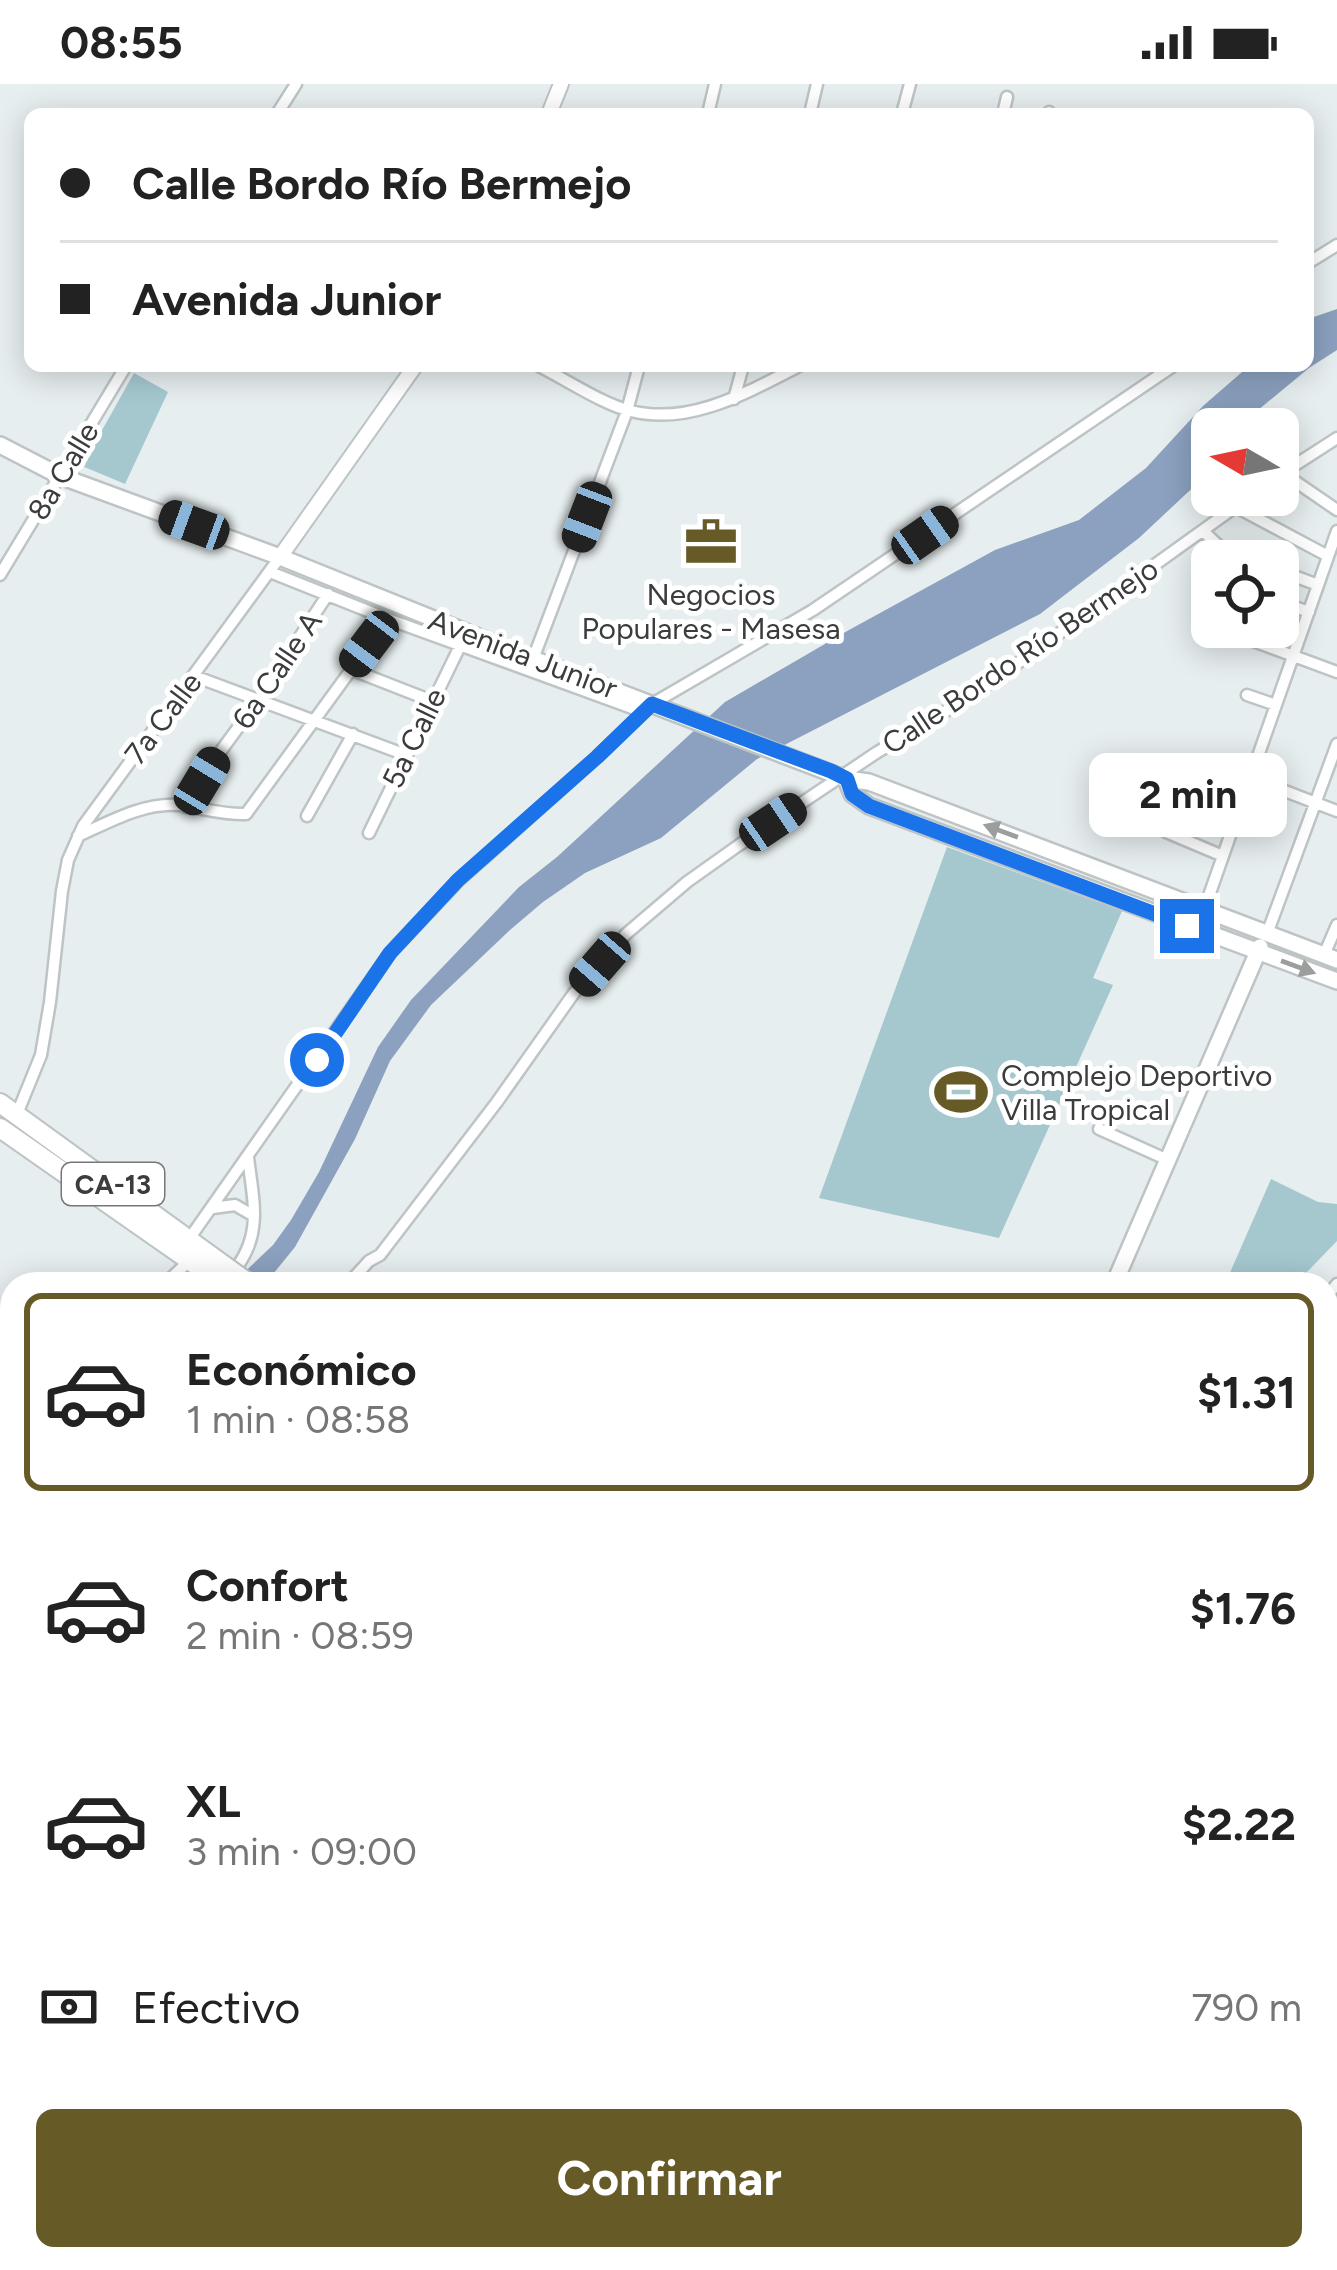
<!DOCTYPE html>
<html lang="es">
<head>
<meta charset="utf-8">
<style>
	:root { --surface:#fff; --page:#f6f6f6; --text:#222; --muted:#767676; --line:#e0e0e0; --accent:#665a27 }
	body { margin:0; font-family:Figtree,sans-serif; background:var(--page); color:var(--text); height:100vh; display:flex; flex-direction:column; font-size:45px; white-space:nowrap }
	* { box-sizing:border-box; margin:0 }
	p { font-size:39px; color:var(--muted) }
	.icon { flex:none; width:66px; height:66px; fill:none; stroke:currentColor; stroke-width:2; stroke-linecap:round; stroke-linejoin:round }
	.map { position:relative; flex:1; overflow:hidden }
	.drawer { position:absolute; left:0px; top:1188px; width:1338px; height:999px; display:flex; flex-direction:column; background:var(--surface); border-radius:36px 36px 0 0; box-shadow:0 6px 30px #0003 }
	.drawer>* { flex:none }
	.top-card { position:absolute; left:24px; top:24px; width:1290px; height:264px; border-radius:18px; box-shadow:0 6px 30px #0003; display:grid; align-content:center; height:264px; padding:0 36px; background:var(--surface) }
	.needle { width:78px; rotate:279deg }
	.buttons { position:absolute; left:1191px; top:324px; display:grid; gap:24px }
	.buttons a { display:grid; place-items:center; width:108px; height:108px; border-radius:18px; background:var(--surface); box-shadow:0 6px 30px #0003; font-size:60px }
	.end { position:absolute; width:54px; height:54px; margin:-27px; border:15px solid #1a73e8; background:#fff; box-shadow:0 0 0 6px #fff }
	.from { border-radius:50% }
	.bubble { position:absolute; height:84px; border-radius:18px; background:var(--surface); box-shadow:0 6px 30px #0003; font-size:39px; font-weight:700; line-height:84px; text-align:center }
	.car { position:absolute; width:36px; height:72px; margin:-36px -18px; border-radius:15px; box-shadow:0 0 9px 3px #0007; background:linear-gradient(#222 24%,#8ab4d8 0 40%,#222 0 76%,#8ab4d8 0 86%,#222 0) }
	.top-card b { display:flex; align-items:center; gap:42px; height:114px; font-size:45px }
	.top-card b+b { border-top:3px solid var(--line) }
	.top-card i { width:30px; height:30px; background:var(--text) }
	ul { padding:21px 0 0; list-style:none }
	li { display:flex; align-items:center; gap:36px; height:198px; margin:0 24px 18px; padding:0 12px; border:6px solid transparent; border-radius:18px }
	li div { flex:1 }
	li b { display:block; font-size:45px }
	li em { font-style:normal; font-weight:700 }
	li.on { border-color:var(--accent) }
	li>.icon { width:108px; height:108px; stroke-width:1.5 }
	.pay { display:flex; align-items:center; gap:30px; height:132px; padding:0 36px; font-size:45px }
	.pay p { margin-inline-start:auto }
	.action { display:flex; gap:24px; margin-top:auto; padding:24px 36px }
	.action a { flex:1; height:138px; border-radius:18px; background:var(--accent); color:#fff; font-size:48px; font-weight:700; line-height:138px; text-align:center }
	.status { display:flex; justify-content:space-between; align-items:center; height:84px; padding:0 60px; background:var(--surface); direction:ltr }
	.status svg { height:33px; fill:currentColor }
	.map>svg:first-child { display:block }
	.green { fill:#a5c8cf }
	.water { fill:#8ba1bf }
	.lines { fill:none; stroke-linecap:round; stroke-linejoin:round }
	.minor-casing { stroke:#bec4c5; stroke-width:15 }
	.tertiary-casing { stroke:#bec4c5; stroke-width:18 }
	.secondary-casing { stroke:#bec4c5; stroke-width:20 }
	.trunk-casing { stroke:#bec4c5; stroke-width:22 }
	.minor { stroke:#fff; stroke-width:10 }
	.tertiary { stroke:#fff; stroke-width:14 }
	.secondary { stroke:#fff; stroke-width:15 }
	.trunk { stroke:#fff; stroke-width:18 }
	.trunk-bridge-casing { stroke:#bec4c5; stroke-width:22; stroke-linecap:butt }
	.trunk-bridge { stroke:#fff; stroke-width:18 }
	.oneway { fill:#9c9e9e }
	.route { stroke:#1a73e8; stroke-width:15 }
	.labels { text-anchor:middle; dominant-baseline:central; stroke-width:10; stroke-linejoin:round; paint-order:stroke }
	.shield { fill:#fff; stroke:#757677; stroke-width:3 }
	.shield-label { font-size:27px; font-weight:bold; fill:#3a3c3d }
	.street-label { font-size:30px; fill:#3a3c3d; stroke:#fff }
	.poi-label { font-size:30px; fill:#3a3c3d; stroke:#fff }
</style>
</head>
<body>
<div class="status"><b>08:55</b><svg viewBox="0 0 49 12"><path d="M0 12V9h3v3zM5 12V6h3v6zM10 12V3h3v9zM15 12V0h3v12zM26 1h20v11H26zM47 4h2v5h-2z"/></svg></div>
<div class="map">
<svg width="1337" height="2186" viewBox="0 0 1337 2186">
	<rect width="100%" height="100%" fill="#e7eeef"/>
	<path class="green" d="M134,289L168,308L125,400L82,382Z
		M947,763L1122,827L1093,894L1113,901L999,1154L819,1114Z
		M1271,1095L1318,1118L1337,1120V1157L1306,1189L1300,1200H1225Z"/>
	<path class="water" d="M1337,225V266L1309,284L1235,345H1212V379L1202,395L1139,454L1040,530L757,675L661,754L585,789L543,818L510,846L431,921L390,977L355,1055L295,1163L265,1200H232L273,1161L291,1136L319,1088L378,963L411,916L519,803L557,773L725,618L849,546L995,466L1079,436L1146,384L1203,322L1249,282H1308V235Z
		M1337,1254V1482L1326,1538V1285Z"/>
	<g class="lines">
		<g class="minor-casing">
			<path id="minor" d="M277,30L296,0
				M708,30L715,0
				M810,30L817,0
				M902,30L910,0
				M1003,30L1007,13
				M1048,30L1049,28
				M1308,179L1337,161
				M539,282C565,295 604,321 631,327C690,342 748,308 799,282
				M734,315L743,282
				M1283,389L1337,426
				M1278,392L1337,354
				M1236,423L1328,472
				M1203,447L1221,464L1252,477
				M1278,486L1318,501
				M270,488L388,535L643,628
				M0,491L126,282
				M1278,517L1309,528
				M1253,557L1337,588
				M533,575L627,327L639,282
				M350,585L432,617
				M194,592L406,671
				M1247,611L1276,621
				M1251,694L1337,727
				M1199,713L1238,729
				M186,723L218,671L259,615L328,510
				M307,732L353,650
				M1166,748L1223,772
				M369,749L461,560
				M78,752C109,738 144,718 179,721C202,724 224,731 246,730L388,535
				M1204,826L1337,447
				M1267,850L1337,660
				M1324,871L1337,841
				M17,1030L41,971L50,918L62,807L68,776L83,742L280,473
				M1099,1045L1168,1076
				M213,1124L235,1121L254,1132
				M189,1155L390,869L458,797L597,673L652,620L813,526L1173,282
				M232,1189C264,1152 253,1117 248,1073
				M165,1200L190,1176
				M348,1200L369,1177L380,1171L497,1018L574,909L626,850L687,798L739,761L876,669L976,609L1252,411
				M1326,1213L1337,1200
				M1326,1242L1337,1235
				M0,1321L12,1315
				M0,1613L12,1625
				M0,1753L12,1765
				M0,1791L12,1779
				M0,2028L12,2011
				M107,2175L117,2186
				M1291,2175L1303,2186
				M49,2186L55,2175
				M72,2186L73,2175
				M201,2186L203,2175
				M300,2186L301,2175
				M389,2186L390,2175
				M480,2186L482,2175
				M567,2186L568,2175
				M658,2186L659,2175
				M949,2186L952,2175
				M1086,2186L1089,2175
				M1211,2186L1213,2175"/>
		</g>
		<g class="tertiary-casing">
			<path id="tertiary" d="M549,30L561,0
				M280,473L415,282
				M1326,1600L1337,1574
				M0,2086L12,2097"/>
		</g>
		<g class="secondary-casing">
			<path id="secondary" d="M0,361L60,392L280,473L533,575L846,695L869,698L1337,876
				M846,695L852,710L869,722L1337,897
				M1114,1200L1260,863
				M0,1469L12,1462
				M765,2186L766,2175
				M785,2186L786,2175"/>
		</g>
		<g class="trunk-casing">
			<path id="trunk" d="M0,1019L225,1182
				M0,1044L216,1195
				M1326,1965L1337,1973
				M1326,1987L1337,1994"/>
		</g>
		<use href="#minor" class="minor"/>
		<use href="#tertiary" class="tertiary"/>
		<use href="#secondary" class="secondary"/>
		<use href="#trunk" class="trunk"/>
		<g class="trunk-bridge-casing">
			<path id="trunk-bridge" d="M225,1182L250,1200
				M216,1195L224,1200"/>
		</g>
		<use href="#trunk-bridge" class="trunk-bridge"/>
	</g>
	<defs><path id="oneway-solid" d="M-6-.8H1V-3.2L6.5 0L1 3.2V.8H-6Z" transform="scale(3)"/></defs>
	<g class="oneway">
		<use href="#oneway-solid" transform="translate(1001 747) rotate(-160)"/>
		<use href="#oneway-solid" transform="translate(1298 883) rotate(20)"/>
	</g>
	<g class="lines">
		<path class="route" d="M317,976L390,869L458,796L597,673L652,620L831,687L847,695L852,710L869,722L1187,842"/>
	</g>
	<defs>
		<g id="office-bare" transform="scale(4.14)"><path d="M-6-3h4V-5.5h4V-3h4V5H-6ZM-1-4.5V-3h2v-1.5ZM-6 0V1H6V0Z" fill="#665a27" stroke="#fff" stroke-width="2.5" paint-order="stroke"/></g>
		<g id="stadium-bare" transform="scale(4.14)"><path d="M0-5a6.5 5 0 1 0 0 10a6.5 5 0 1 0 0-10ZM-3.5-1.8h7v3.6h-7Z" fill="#665a27" stroke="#fff" stroke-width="2.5" paint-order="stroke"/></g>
	</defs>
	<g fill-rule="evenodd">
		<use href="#office-bare" x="711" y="458"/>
		<use href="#stadium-bare" x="961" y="1008"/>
	</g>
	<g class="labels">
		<rect class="shield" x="62" y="1079" width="102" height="42" rx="9"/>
		<g class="shield-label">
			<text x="113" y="1100">CA-13</text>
		</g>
		<g class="street-label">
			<text transform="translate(63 387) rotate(-59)">8a Calle</text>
			<text transform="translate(523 570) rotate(21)">Avenida Junior</text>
			<text transform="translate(1020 572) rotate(-34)">Calle Bordo Río Bermejo</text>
			<text transform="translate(277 586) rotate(-56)">6a Calle A</text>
			<text transform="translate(163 634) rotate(-53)">7a Calle</text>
			<text transform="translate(414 654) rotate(-64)">5a Calle</text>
		</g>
		<g class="poi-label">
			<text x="711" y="510">Negocios<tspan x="711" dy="34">Populares - Masesa</tspan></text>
			<text x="1001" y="991" text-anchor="start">Complejo Deportivo<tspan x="1001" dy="34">Villa Tropical</tspan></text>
		</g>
	</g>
</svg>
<div class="buttons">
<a><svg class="needle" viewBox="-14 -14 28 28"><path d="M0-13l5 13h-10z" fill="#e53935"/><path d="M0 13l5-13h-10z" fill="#767676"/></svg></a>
<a><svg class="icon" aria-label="locate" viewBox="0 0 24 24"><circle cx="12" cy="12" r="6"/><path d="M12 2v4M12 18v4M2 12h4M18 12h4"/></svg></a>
</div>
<i class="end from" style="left:317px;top:976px"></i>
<i class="end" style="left:1187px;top:842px"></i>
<div class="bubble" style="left:1089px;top:669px;width:198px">2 min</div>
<i class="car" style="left:587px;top:433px;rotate:201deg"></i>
<i class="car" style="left:194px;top:441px;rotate:290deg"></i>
<i class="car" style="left:925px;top:451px;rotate:55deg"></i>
<i class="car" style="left:369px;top:560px;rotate:217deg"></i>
<i class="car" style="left:202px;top:697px;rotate:31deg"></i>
<i class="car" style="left:773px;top:738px;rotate:56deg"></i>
<i class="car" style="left:600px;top:880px;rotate:221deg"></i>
<div class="top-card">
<b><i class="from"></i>Calle Bordo Río Bermejo</b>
<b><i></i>Avenida Junior</b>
</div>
<section class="drawer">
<ul>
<li class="on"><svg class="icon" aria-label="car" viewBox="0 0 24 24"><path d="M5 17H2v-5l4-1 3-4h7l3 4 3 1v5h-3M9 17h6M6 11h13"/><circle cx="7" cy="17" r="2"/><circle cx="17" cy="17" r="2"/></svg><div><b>Económico</b><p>1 min · 08:58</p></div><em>$1.31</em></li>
<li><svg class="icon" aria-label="car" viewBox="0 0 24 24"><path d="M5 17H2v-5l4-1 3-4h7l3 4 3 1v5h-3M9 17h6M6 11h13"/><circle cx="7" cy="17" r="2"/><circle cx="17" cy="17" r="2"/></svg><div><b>Confort</b><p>2 min · 08:59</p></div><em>$1.76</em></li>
<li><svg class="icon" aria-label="car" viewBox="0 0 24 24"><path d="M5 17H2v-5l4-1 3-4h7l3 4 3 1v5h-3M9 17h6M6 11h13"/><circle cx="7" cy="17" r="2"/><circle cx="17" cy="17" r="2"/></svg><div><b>XL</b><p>3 min · 09:00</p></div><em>$2.22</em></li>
</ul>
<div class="pay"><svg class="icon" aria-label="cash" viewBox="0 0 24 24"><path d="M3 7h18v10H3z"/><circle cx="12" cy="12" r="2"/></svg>Efectivo<p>790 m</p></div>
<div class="action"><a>Confirmar</a></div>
</section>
</div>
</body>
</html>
